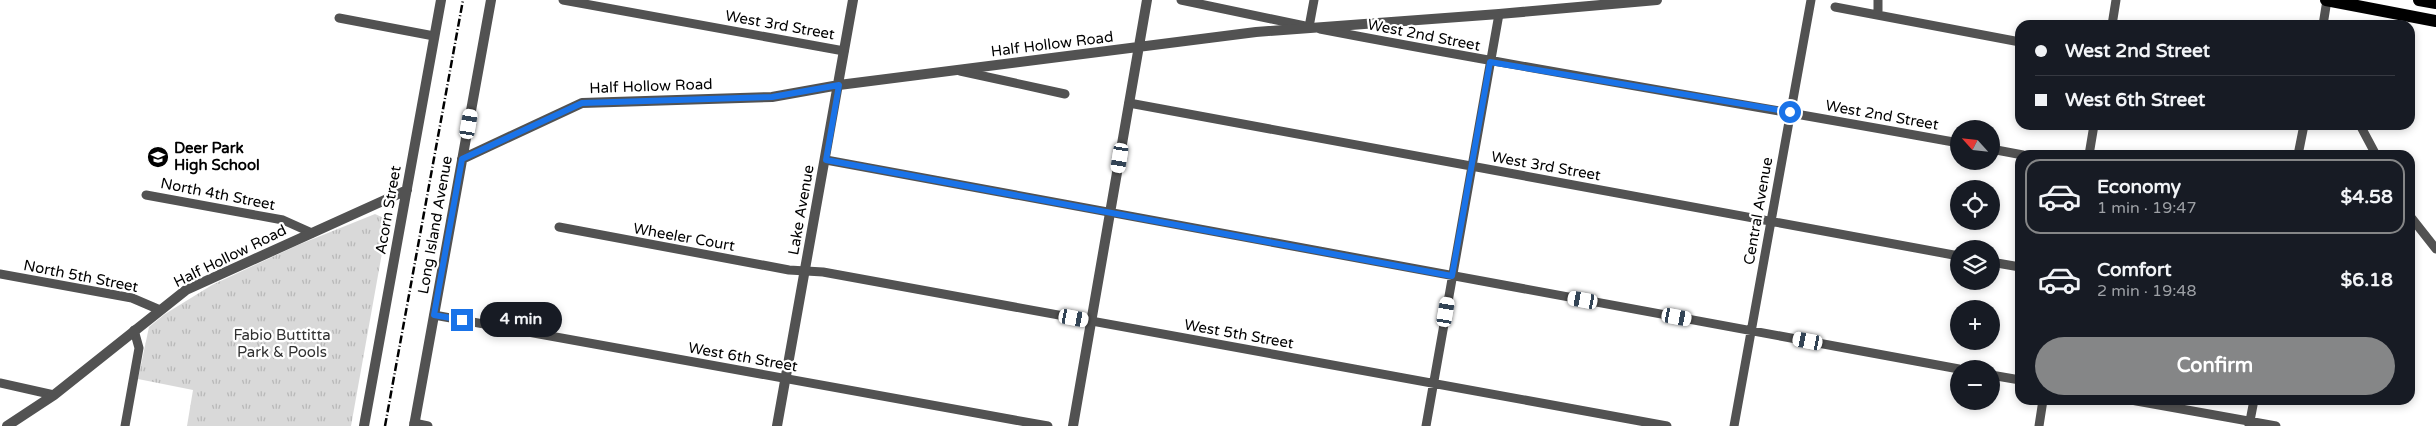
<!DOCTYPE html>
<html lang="en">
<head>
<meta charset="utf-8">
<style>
	:root { --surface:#171b24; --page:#242831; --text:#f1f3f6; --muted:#9ea1a6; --line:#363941; --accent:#858687 }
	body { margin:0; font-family:"Varela Round",sans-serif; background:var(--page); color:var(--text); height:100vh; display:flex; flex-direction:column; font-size:19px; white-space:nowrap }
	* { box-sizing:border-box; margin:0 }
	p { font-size:16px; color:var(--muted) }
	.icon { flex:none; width:28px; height:28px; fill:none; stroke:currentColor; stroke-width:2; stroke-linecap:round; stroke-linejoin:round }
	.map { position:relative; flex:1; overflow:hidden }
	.panel { position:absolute; left:2015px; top:150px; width:400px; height:255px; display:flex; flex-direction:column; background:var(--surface); border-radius:15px; box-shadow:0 2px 8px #0003 }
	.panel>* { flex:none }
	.top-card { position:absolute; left:2015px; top:20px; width:400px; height:110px; border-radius:15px; box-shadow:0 2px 8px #0003; display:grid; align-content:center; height:110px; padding:0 20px; background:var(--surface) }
	.needle { width:32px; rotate:297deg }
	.fabs { position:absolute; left:1950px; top:120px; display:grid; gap:10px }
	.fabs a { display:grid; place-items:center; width:50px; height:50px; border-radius:50%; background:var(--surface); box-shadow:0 2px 8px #0003; font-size:25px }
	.end { position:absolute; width:22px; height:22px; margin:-11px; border:6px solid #1a73e8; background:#fff; box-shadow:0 0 0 2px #fff }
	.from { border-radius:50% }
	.bubble { position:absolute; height:35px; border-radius:18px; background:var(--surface); box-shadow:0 2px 8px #0003; font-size:16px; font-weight:800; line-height:35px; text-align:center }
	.car { position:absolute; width:15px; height:30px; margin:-15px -8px; border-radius:6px; box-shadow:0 0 4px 1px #0007; background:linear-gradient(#fff 24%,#345 0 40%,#fff 0 76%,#345 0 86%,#fff 0) }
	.top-card b { display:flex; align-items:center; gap:18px; height:48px; font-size:19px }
	.top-card b+b { border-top:1px solid var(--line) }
	.top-card i { width:12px; height:12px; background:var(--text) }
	ul { padding:9px 0 0; list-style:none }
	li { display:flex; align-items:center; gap:15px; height:75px; margin:0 10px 8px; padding:0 10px; border:2px solid transparent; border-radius:15px }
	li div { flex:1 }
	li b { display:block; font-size:19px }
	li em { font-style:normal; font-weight:800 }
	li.selected { border-color:var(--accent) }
	li>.icon { width:45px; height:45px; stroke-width:1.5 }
	.cta { display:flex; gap:10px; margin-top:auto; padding:10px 20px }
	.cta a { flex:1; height:58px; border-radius:30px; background:var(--accent); color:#fff; font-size:20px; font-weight:800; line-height:58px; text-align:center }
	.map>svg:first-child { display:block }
	.park { fill:url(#park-tufts) }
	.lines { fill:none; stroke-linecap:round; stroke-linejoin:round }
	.minor { stroke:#525252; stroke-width:9 }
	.tertiary { stroke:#525252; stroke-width:10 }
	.primary { stroke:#000; stroke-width:12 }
	.rail { stroke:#000; stroke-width:2.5; stroke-dasharray:8 2.5 1 2.5; stroke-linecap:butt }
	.route { stroke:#1a73e8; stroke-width:6 }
	.labels { text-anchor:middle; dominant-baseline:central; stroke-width:4.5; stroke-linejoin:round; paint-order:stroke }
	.street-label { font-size:15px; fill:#000; stroke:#fff }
	.poi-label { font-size:15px; font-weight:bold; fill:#000; stroke:#fff; text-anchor:start }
	.park-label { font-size:15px; fill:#303030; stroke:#fff }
</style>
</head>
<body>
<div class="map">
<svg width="2436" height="426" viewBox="0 0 2436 426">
	<defs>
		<pattern id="park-tufts" width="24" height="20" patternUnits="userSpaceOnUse" patternTransform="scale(1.25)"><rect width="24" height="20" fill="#d9d9d9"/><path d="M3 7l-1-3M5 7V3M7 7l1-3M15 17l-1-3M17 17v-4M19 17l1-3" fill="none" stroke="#b8b8b8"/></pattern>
	</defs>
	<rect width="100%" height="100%" fill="#fff"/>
	<path class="park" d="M375,214L386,219L387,225L351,426H187L193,390L138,379L149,327L165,314L212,285L298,245Z"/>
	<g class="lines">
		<path class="minor" d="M563,0L844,51
			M1181,0L1305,26
			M1835,7L2020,42
			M1878,15V0
			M339,18L434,36
			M2112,25L2116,0
			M2323,25L2327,0
			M1309,27L1314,0
			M1320,29C1533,70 1746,104 1959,143
			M960,71L1065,94
			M1129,103L1959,256
			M2360,125L2376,155
			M1991,149L2023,155
			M2089,155L2094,125
			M2298,155L2304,125
			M826,160L1959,369
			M146,195L283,220L312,233
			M2410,216L2436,249
			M559,227L789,270L823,272L1667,426
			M1991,262L2020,267
			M0,274L132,298L160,310
			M434,315L1048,426
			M1991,375L2020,380
			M0,383L54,395
			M2131,400L2276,426
			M414,423L428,426
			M125,426L139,348L134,330
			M1426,426L1499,14
			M1734,426L1811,0
			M2039,426L2043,400
			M2249,426L2254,400"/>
		<path class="tertiary" d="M462,159L582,103L772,97L839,85L1256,32L1499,14L1657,0
			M7,426L54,395L186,290L407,190
			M364,426L441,0
			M414,426L491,0
			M777,426L853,0
			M1073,426L1147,0"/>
		<path class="primary" d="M2326,0L2436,21
			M2419,0L2436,3"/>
		<path class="rail" d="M385,426L463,0"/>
	</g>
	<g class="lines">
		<path class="route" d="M462,320L434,315L462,159L582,103L772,97L839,85L826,160L1452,276L1490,62L1790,112"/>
	</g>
	<defs>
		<g id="school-disc" transform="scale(1.125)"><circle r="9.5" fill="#000" stroke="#fff"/><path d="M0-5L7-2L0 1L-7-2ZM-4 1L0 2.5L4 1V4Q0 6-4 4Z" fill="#fff"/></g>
	</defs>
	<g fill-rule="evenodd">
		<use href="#school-disc" x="158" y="157"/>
	</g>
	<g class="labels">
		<g class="street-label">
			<text transform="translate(780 25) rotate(10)">West 3rd Street</text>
			<text transform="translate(1424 35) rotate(11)">West 2nd Street</text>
			<text transform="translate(1052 44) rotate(-7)">Half Hollow Road</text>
			<text transform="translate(651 86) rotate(-2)">Half Hollow Road</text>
			<text transform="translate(1882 115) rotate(10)">West 2nd Street</text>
			<text transform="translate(1546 166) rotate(10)">West 3rd Street</text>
			<text transform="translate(218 194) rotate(11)">North 4th Street</text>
			<text transform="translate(388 210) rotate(-80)">Acorn Street</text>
			<text transform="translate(801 210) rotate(-80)">Lake Avenue</text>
			<text transform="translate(1758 211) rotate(-80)">Central Avenue</text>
			<text transform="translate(435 225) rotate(-80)">Long Island Avenue</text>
			<text transform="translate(684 237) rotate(10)">Wheeler Court</text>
			<text transform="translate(230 256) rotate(-26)">Half Hollow Road</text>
			<text transform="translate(81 276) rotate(11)">North 5th Street</text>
			<text transform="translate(1239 334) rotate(10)">West 5th Street</text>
			<text transform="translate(743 357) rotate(10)">West 6th Street</text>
		</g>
		<g class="poi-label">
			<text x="174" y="148">Deer Park<tspan x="174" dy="17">High School</tspan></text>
		</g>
		<g class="park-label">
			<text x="282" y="335">Fabio Buttitta<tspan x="282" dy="17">Park &amp; Pools</tspan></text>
		</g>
	</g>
</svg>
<div class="fabs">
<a><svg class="needle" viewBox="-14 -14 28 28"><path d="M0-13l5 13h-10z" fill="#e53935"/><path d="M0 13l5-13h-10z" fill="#9ea1a6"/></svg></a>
<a><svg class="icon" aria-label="locate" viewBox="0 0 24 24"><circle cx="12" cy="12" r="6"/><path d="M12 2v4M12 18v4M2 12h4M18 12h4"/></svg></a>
<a><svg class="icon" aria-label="layers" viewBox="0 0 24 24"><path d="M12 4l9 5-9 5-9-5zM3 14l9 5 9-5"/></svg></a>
<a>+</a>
<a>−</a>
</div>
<i class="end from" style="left:1790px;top:112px"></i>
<i class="end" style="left:462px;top:320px"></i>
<div class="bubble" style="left:480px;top:302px;width:82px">4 min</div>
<i class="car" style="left:469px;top:124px;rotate:10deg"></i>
<i class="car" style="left:1120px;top:158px;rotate:189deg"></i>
<i class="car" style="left:1583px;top:300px;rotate:280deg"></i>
<i class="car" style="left:1446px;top:312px;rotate:10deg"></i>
<i class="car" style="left:1677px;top:317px;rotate:100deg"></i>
<i class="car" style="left:1074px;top:318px;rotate:100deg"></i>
<i class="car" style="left:1808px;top:341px;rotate:281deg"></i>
<div class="top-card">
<b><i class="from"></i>West 2nd Street</b>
<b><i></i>West 6th Street</b>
</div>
<section class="panel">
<ul>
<li class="selected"><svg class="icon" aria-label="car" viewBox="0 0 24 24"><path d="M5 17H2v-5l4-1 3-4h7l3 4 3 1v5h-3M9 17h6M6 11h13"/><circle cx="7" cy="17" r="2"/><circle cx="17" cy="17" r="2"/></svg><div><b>Economy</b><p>1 min · 19:47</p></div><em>$4.58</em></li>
<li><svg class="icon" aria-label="car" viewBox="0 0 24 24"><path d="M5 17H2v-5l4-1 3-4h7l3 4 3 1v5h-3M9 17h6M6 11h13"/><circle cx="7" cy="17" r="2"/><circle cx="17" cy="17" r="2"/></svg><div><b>Comfort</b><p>2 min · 19:48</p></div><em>$6.18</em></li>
</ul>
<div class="cta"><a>Confirm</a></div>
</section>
</div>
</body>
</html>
